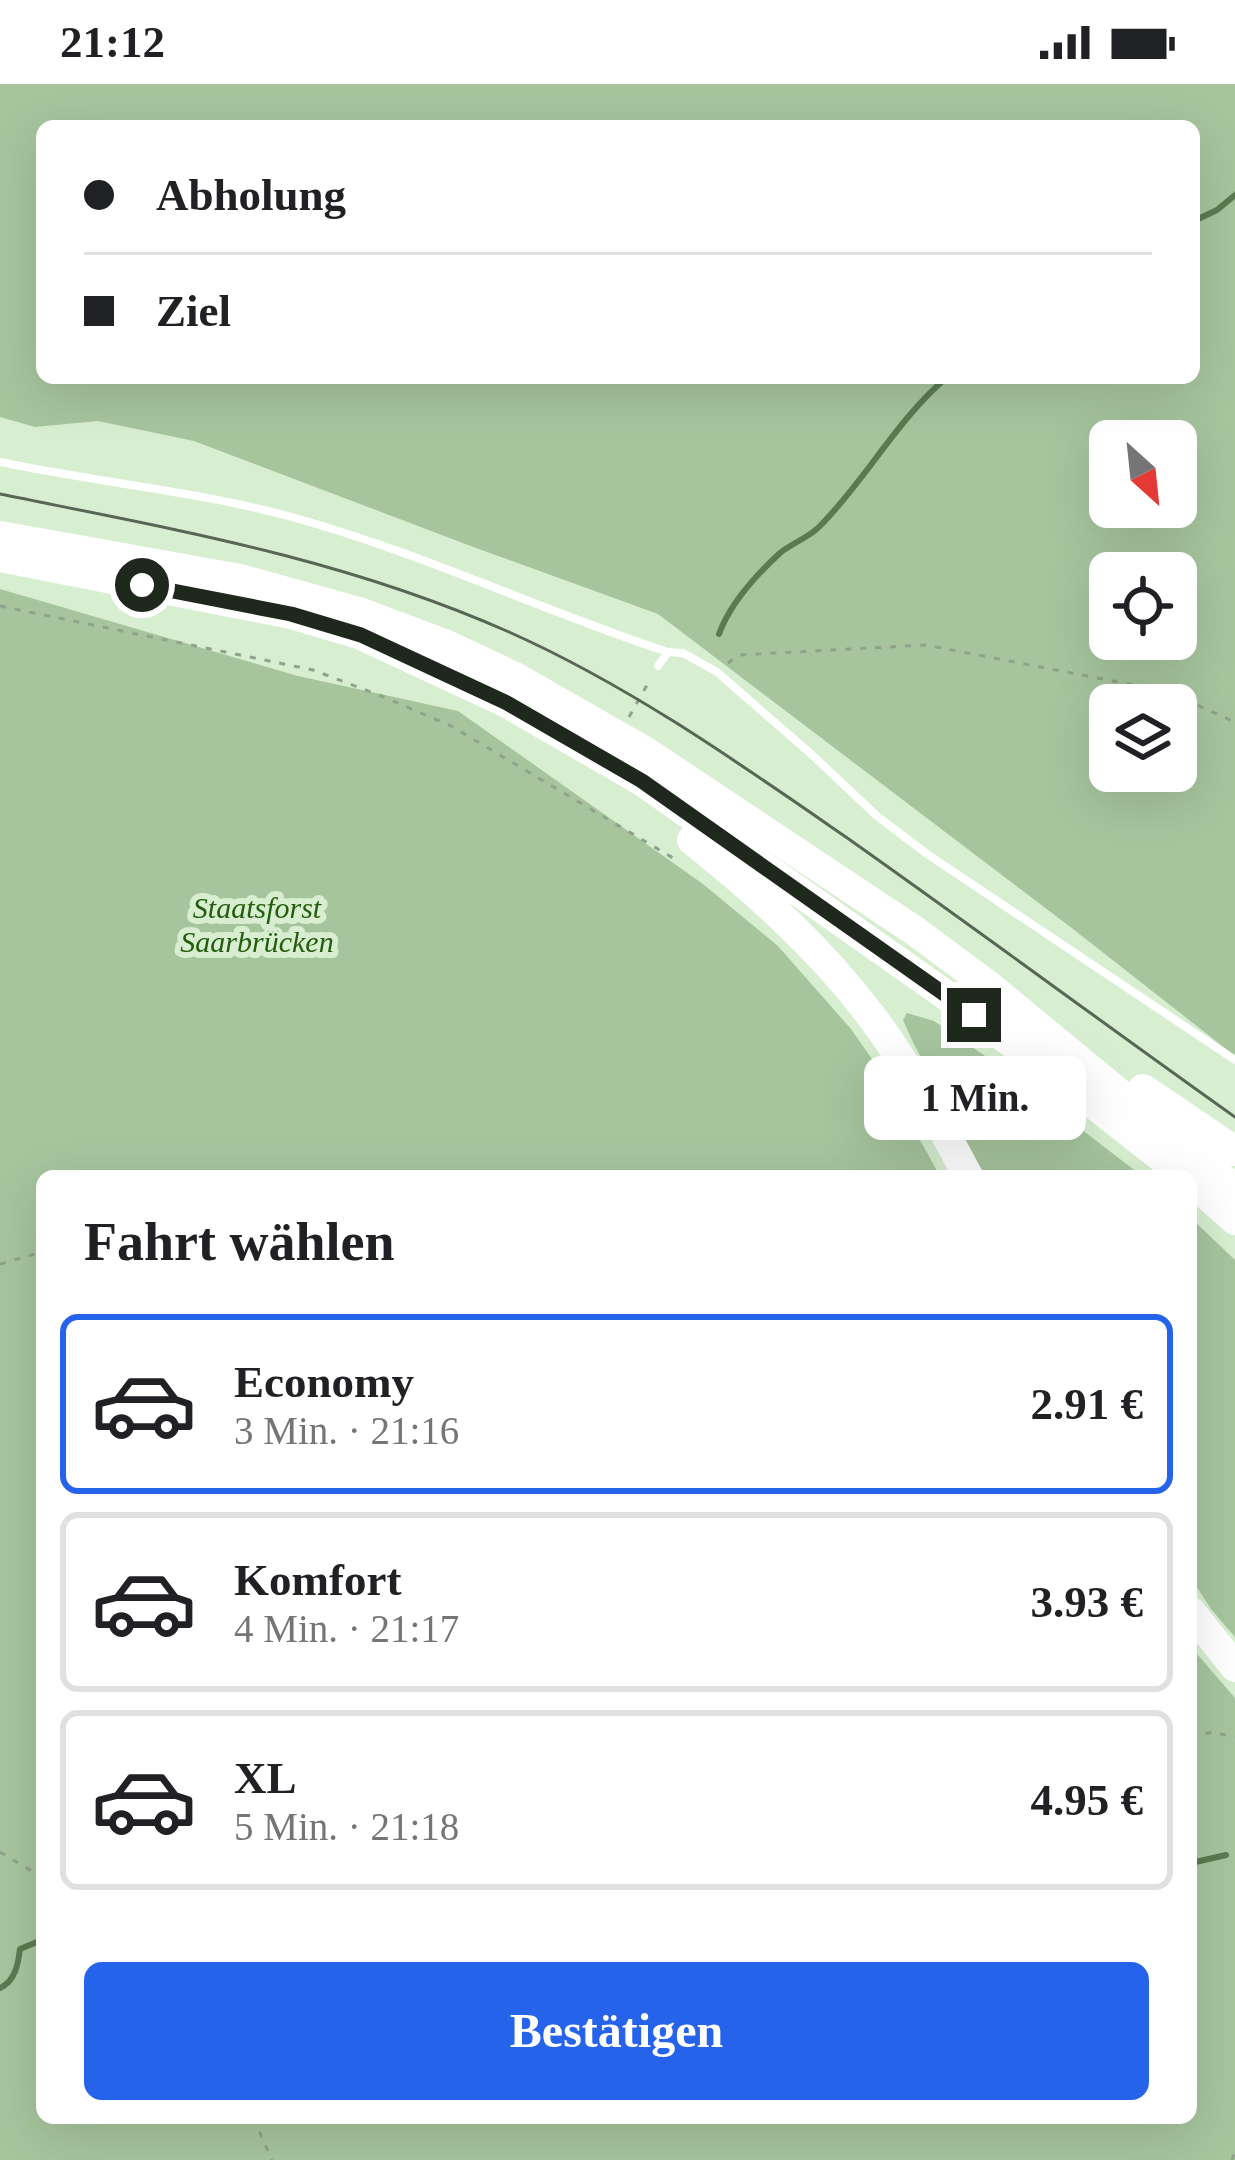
<!DOCTYPE html>
<html lang="de">
<head>
<meta charset="utf-8">
<style>
	:root { --surface:#fff; --page:#f2f2f2; --text:#202124; --muted:#757577; --line:#e0e0e0; --accent:#2563eb }
	body { margin:0; font-family:Georgia,serif; background:var(--page); color:var(--text); height:100vh; display:flex; flex-direction:column; font-size:45px; white-space:nowrap }
	* { box-sizing:border-box; margin:0 }
	p { font-size:39px; color:var(--muted) }
	.icon { flex:none; width:66px; height:66px; fill:none; stroke:currentColor; stroke-width:2; stroke-linecap:round; stroke-linejoin:round }
	.map { position:relative; flex:1; overflow:hidden }
	.side { position:absolute; left:36px; top:1086px; width:1161px; height:954px; display:flex; flex-direction:column; background:var(--surface); border-radius:18px; box-shadow:0 12px 48px #0002 }
	.side>* { flex:none }
	.banner { position:absolute; left:36px; top:36px; width:1164px; height:264px; border-radius:18px; box-shadow:0 12px 48px #0002; display:grid; align-content:center; height:264px; padding:0 48px; background:var(--surface) }
	.needle { width:78px; rotate:153deg }
	.tools { position:absolute; left:1089px; top:336px; display:grid; gap:24px }
	.tools a { display:grid; place-items:center; width:108px; height:108px; border-radius:18px; background:var(--surface); box-shadow:0 12px 48px #0002; font-size:60px }
	.end { position:absolute; width:54px; height:54px; margin:-27px; border:15px solid #1f281d; background:#fff; box-shadow:0 0 0 6px #fff }
	.from { border-radius:50% }
	.bubble { position:absolute; height:84px; border-radius:18px; background:var(--surface); box-shadow:0 12px 48px #0002; font-size:39px; font-weight:700; line-height:84px; text-align:center }
	.banner b { display:flex; align-items:center; gap:42px; height:114px; font-size:45px }
	.banner b+b { border-top:3px solid var(--line) }
	.banner i { width:30px; height:30px; background:var(--text) }
	ul { padding:0; list-style:none }
	li { display:flex; align-items:center; gap:36px; height:180px; margin:0 24px 18px; padding:0 24px; border:6px solid var(--line); border-radius:18px }
	li div { flex:1 }
	li b { display:block; font-size:45px }
	li em { font-style:normal; font-weight:700 }
	li.current { border-color:var(--accent) }
	li>.icon { width:108px; height:108px; stroke-width:1.5 }
	h2 { padding:0 48px; font-size:54px; line-height:144px }
	.action { display:flex; gap:24px; margin-top:auto; padding:24px 48px }
	.action a { flex:1; height:138px; border-radius:18px; background:var(--accent); color:#fff; font-size:48px; font-weight:700; line-height:138px; text-align:center }
	.status { display:flex; justify-content:space-between; align-items:center; height:84px; padding:0 60px; background:var(--surface); direction:ltr }
	.status svg { height:33px; fill:currentColor }
	.map>svg:first-child { display:block }
	.green { fill:#a6c59d; fill-rule:evenodd }
	.lines { fill:none; stroke-linecap:round; stroke-linejoin:round }
	.stream { stroke:#5a7b50; stroke-width:6 }
	.path { stroke:#90a28b; stroke-width:3; stroke-dasharray:6 9; stroke-linecap:butt }
	.service { stroke:#fff; stroke-width:8 }
	.motorway { stroke:#fff; stroke-width:30 }
	.tram { stroke:#596655; stroke-width:3 }
	.route { stroke:#1f281d; stroke-width:15 }
	.labels { text-anchor:middle; dominant-baseline:central; stroke-width:12; stroke-linejoin:round; paint-order:stroke }
	.park-label { font-size:30px; font-style:italic; fill:#245c0d; stroke:#d7eed0 }
</style>
</head>
<body>
<div class="status"><b>21:12</b><svg viewBox="0 0 49 12"><path d="M0 12V9h3v3zM5 12V6h3v6zM10 12V3h3v9zM15 12V0h3v12zM26 1h20v11H26zM47 4h2v5h-2z"/></svg></div>
<div class="map">
<svg width="1235" height="2076" viewBox="0 0 1235 2076">
	<rect width="100%" height="100%" fill="#d7eed0"/>
	<path class="green" d="M0,0H1235V972L1073,845L658,530L476,464L194,357L98,337L35,343L0,333ZM42,42H1194V294H42ZM1110,357H1176V423H1110ZM1110,489H1176V555H1110ZM1110,621H1176V687H1110Z
		M0,505L298,592L458,627L703,800L778,862L851,945L886,995L940,1092H42V2034H1191V1563L1235,1614V2076H0Z
		M907,929L934,937L994,978L1142,1092H982L912,956L903,936Z
		M1191,1134L1235,1176V1553L1211,1525L1191,1494Z"/>
	<g class="lines">
		<path class="stream" d="M1194,137L1217,126L1235,111
			M719,550C730,520 756,491 780,469C792,459 808,454 819,443C865,397 896,337 946,294
			M1191,1779L1226,1771
			M0,1904C15,1897 18,1881 20,1865L42,1856"/>
		<path class="path" d="M0,522L313,586L384,613L451,642L673,774
			M728,579L739,571L926,561L1165,607L1235,638
			M629,633L651,594
			M0,1180L42,1168
			M1191,1654L1212,1648L1235,1653
			M0,1768L42,1793
			M253,2034L272,2076
			M1232,2076L1235,2068"/>
		<path class="service" d="M0,378C94,398 196,407 288,432C418,467 540,526 668,568
			M658,582L668,568L683,569L717,588L810,669L877,732L927,770L1235,976"/>
		<path class="motorway" d="M0,452L240,495L362,529L447,561L515,593L646,668L915,847L989,902L1235,1105
			M0,473L291,530L361,551L507,619L642,697L974,931L1072,1003L1185,1092
			M692,756C757,808 821,865 871,932C909,982 939,1037 968,1092
			M1143,1005L1235,1067
			M1191,1097L1235,1136
			M1191,1528L1235,1583"/>
		<path class="tram" d="M0,410C177,446 342,474 509,548C628,601 736,677 843,751C975,844 1104,940 1235,1033"/>
	</g>
	<g class="lines">
		<path class="route" d="M142,501L291,530L361,551L507,619L642,697L974,931"/>
	</g>
	<g class="labels">
		<g class="park-label">
			<text x="257" y="823">Staatsforst<tspan x="257" dy="34">Saarbrücken</tspan></text>
		</g>
	</g>
</svg>
<div class="tools">
<a><svg class="needle" viewBox="-14 -14 28 28"><path d="M0-13l5 13h-10z" fill="#e53935"/><path d="M0 13l5-13h-10z" fill="#757577"/></svg></a>
<a><svg class="icon" aria-label="locate" viewBox="0 0 24 24"><circle cx="12" cy="12" r="6"/><path d="M12 2v4M12 18v4M2 12h4M18 12h4"/></svg></a>
<a><svg class="icon" aria-label="layers" viewBox="0 0 24 24"><path d="M12 4l9 5-9 5-9-5zM3 14l9 5 9-5"/></svg></a>
</div>
<i class="end from" style="left:142px;top:501px"></i>
<i class="end" style="left:974px;top:931px"></i>
<div class="bubble" style="left:864px;top:972px;width:222px">1 Min.</div>
<div class="banner">
<b><i class="from"></i>Abholung</b>
<b><i></i>Ziel</b>
</div>
<section class="side">
<h2>Fahrt wählen</h2>
<ul>
<li class="current"><svg class="icon" aria-label="car" viewBox="0 0 24 24"><path d="M5 17H2v-5l4-1 3-4h7l3 4 3 1v5h-3M9 17h6M6 11h13"/><circle cx="7" cy="17" r="2"/><circle cx="17" cy="17" r="2"/></svg><div><b>Economy</b><p>3 Min. · 21:16</p></div><em>2.91 €</em></li>
<li><svg class="icon" aria-label="car" viewBox="0 0 24 24"><path d="M5 17H2v-5l4-1 3-4h7l3 4 3 1v5h-3M9 17h6M6 11h13"/><circle cx="7" cy="17" r="2"/><circle cx="17" cy="17" r="2"/></svg><div><b>Komfort</b><p>4 Min. · 21:17</p></div><em>3.93 €</em></li>
<li><svg class="icon" aria-label="car" viewBox="0 0 24 24"><path d="M5 17H2v-5l4-1 3-4h7l3 4 3 1v5h-3M9 17h6M6 11h13"/><circle cx="7" cy="17" r="2"/><circle cx="17" cy="17" r="2"/></svg><div><b>XL</b><p>5 Min. · 21:18</p></div><em>4.95 €</em></li>
</ul>
<div class="action"><a>Bestätigen</a></div>
</section>
</div>
</body>
</html>
